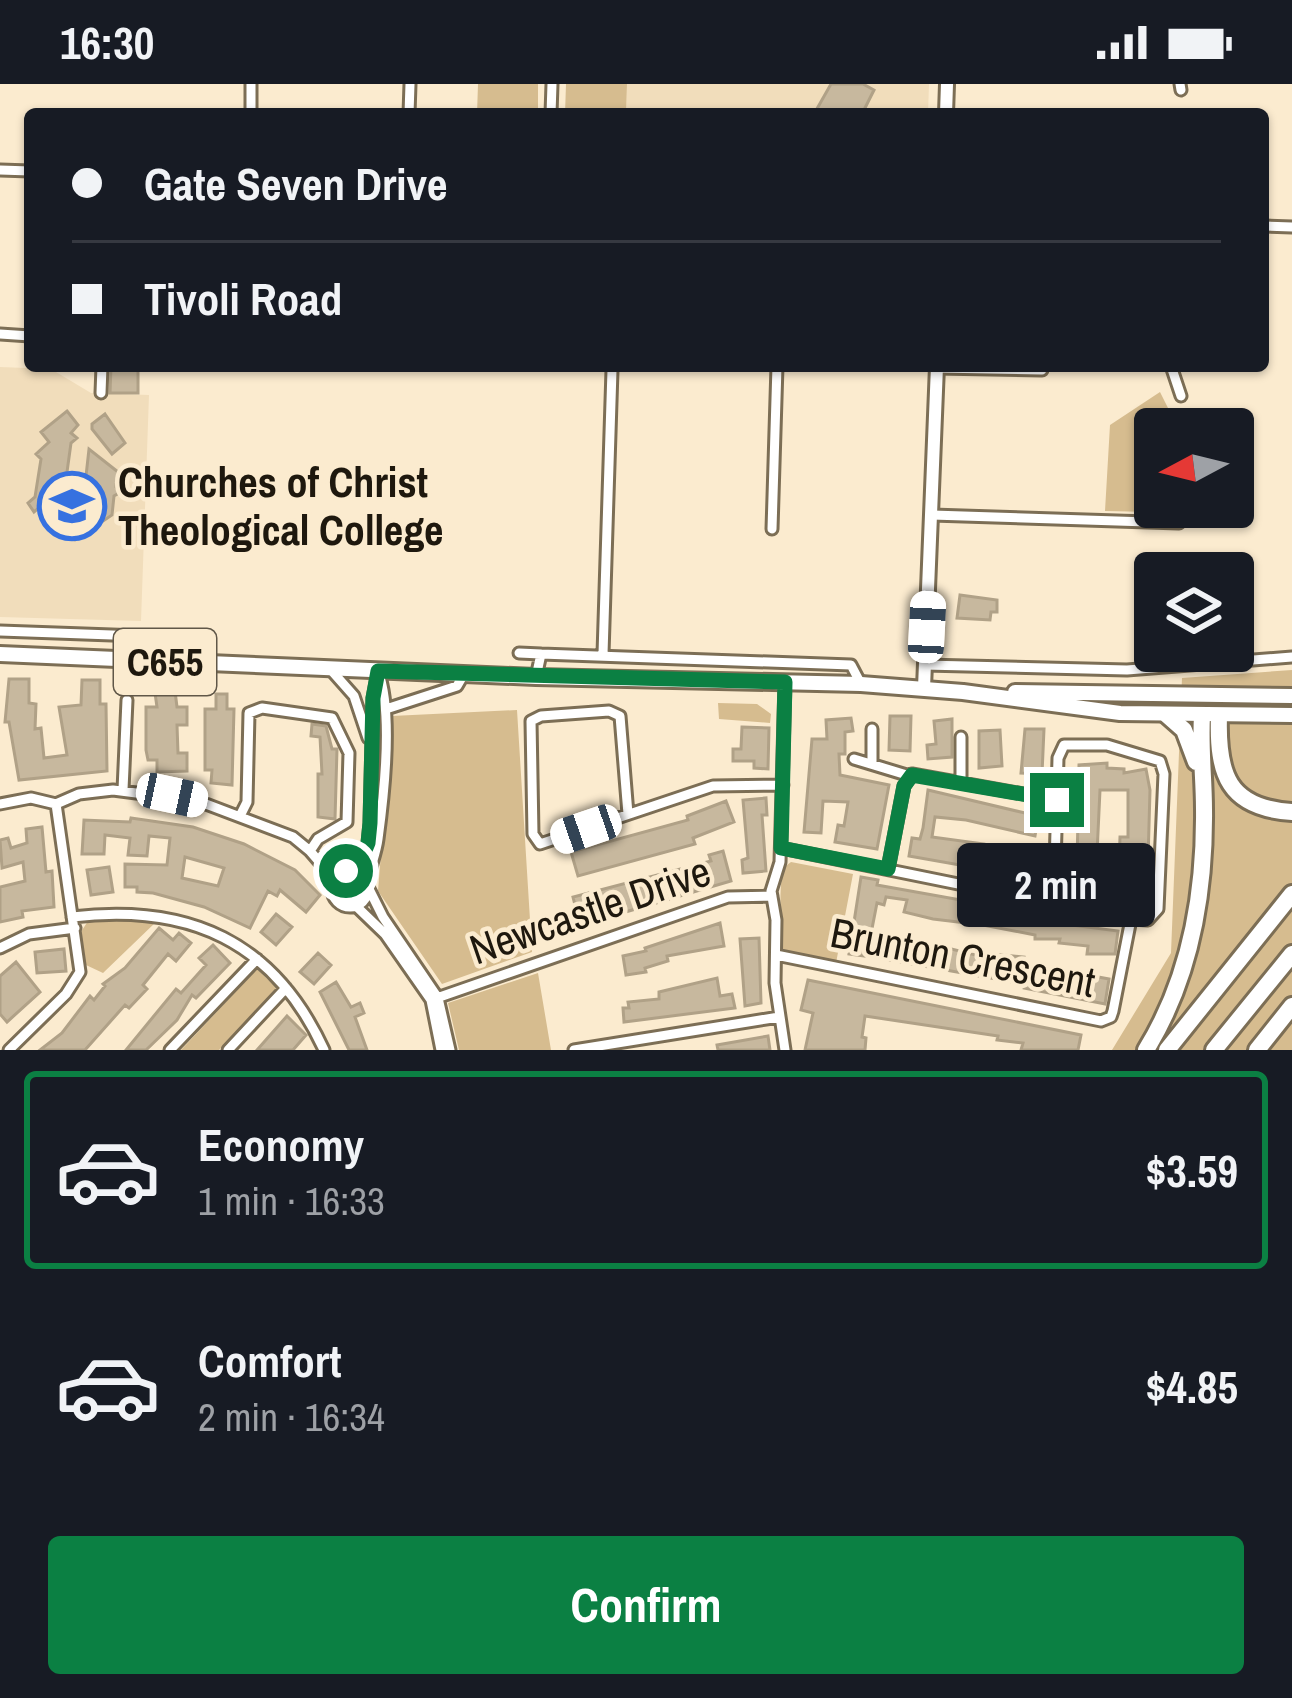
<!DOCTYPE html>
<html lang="en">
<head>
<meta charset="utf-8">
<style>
	:root { --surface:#171b24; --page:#20242c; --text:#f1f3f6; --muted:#9ea1a6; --line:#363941; --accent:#0b8043 }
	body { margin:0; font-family:"Archivo Narrow",sans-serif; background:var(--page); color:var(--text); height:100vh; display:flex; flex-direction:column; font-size:45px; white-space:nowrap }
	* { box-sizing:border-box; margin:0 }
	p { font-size:39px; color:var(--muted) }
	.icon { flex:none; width:66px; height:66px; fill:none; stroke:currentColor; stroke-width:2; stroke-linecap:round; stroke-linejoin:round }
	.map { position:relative; height:966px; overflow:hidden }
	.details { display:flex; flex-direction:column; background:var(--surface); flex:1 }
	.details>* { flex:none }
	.banner { position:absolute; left:24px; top:24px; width:1245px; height:264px; border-radius:12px; box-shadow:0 3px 9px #0004; display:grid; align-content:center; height:264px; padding:0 48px; background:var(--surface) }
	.needle { width:78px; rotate:263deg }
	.controls { position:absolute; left:1134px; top:324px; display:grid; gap:24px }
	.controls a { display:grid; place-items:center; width:120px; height:120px; border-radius:12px; background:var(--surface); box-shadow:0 3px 9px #0004; font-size:60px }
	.end { position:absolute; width:54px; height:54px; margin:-27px; border:15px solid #0b8043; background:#fff; box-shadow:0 0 0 6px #fff }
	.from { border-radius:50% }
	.bubble { position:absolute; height:84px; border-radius:12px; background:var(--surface); box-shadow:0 3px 9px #0004; font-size:39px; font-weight:700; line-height:84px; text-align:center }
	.car { position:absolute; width:36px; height:72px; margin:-36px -18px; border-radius:15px; box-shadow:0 0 9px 3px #0007; background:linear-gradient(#fff 24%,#345 0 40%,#fff 0 76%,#345 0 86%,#fff 0) }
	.banner b { display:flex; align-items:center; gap:42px; height:114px; font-size:45px }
	.banner b+b { border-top:3px solid var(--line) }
	.banner i { width:30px; height:30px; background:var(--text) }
	ul { padding:21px 0 0; list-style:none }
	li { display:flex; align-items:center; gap:36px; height:198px; margin:0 24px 18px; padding:0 24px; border:6px solid transparent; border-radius:12px }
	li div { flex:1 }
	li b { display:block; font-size:45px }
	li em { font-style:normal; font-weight:700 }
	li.on { border-color:var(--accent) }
	li>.icon { width:108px; height:108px; stroke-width:1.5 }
	.action { display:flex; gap:24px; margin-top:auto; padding:24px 48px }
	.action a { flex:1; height:138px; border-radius:12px; background:var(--accent); color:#fff; font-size:48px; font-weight:700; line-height:138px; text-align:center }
	.status { display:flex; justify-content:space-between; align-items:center; height:84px; padding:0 60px; background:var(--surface); direction:ltr }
	.status svg { height:33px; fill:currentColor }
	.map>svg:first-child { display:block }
	.built { fill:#f1ddbb }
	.green { fill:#d6bc8f }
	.building { fill:#c7b89e; stroke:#b0a187; stroke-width:3; fill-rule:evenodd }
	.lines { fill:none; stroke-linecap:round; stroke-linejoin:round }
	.street-casing { stroke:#7c6e55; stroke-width:15 }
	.secondary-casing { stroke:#7c6e55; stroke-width:18 }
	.primary-casing { stroke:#7c6e55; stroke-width:20 }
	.highway-casing { stroke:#7c6e55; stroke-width:22 }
	.street { stroke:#fff; stroke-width:9 }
	.secondary { stroke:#fff; stroke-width:12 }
	.primary { stroke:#fff; stroke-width:14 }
	.highway { stroke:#fff; stroke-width:16 }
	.route { stroke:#0b8043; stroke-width:15 }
	.labels { text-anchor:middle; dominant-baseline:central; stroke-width:9; stroke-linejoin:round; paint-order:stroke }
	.shield { fill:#fbebcf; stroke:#605748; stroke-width:3 }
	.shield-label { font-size:39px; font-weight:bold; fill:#1e180e }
	.poi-label { font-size:42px; font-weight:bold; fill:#1e180e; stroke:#fbebcf; text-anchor:start }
	.street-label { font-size:42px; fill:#1e180e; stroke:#fbebcf }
</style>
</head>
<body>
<div class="status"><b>16:30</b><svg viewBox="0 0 49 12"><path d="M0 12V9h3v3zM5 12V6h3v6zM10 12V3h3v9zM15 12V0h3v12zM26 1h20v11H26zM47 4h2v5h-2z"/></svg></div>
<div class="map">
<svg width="1292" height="966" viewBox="0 0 1292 966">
	<rect width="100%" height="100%" fill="#fbebcf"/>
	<path class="built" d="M627,0H929L928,30H626Z
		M0,283L51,285L91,309L149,311L141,537L0,533Z"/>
	<path class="green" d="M478,0H538V30H477Z
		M566,0H627L626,30H565Z
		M1160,308L1169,326L1166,345H1155L1152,428L1105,427L1110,341Z
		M1292,586V966H1112L1171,869L1182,594Z
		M718,619L757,620L771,630L770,639L719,635Z
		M517,626L532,868L442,900L378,807L392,632Z
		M791,778L853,790L836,879L781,868C782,838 778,813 783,784Z
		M102,834L157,837L103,889L86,881L79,851L88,837Z
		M257,885L278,905L219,966H181Z
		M538,889L551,966H459L448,919Z"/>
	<path class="building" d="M831,0H863L874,6L862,30H814Z
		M111,282H138V309H110Z
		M67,327L78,341L71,349L77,354L71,359L63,417L83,419L89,365L118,388L116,403L121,408L114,412L112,431L75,456L62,453L55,444L51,446L42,421L34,428L28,419L35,413L41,375L36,370L49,358L41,348Z
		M105,330L125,359L112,370L92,345V340Z
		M960,511L997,516V528H991L990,536L957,534Z
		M9,595H29V619L36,620L35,645L41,644L44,674L67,671L59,623L81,621L82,596H100V620H106L107,687L19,696L9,638H5Z
		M174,599L177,623H187V641H177L178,669H187V687L157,688V676H148L146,666V623H157L154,602Z
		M216,610H227V625H234L232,701L211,699L212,686H205V625H216Z
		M890,632H911L910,667L889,666Z
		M851,634L853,647L845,648V670H839L840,691L889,701L877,765L835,758L838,741L844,742L848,718L823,717L821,749L804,748L812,655H827L826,636Z
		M952,635V673L928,675L927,661L936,660L934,637Z
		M312,640L326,642L332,665H337L335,735L318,733V690H322L320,653L311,652Z
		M742,643L769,644L768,685L754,684V677H733V665H741Z
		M1025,645H1044L1042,690L1021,689Z
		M1000,646L1002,682L979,684V647Z
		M1107,679V684L1124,685V689L1146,685L1150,706L1147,813L1072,804L1073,783H1077L1079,681ZM1100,706H1128V753H1120L1119,782L1085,789L1086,770H1097Z
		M928,706L1025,729L1026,726L1039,729L1035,752L966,736L935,733L932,753L984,760V766L1037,775L1034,794L909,772L912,754L920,755L923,744Z
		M766,714L767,731H762L766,787L743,789L742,776L748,774L743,716Z
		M726,717L734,738L693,754L695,760L578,792L571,768L688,736L687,732Z
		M131,734L193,743L244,760L295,786L320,811L306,828L280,806L277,812L268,807L250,844L204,823L153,809L137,808V803H125V780L167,781L170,754L149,752L147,772L128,771L130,754L105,751L104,770H82L84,736L130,738ZM185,773L224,784L218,802L182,794Z
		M42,743L46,788L52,787L54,823L22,827L23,833L0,838V803L25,797L23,778L2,784L0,756L8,754L11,764L27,759L26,745Z
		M723,767L731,797L588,839L586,831L578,833L573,813L711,777L709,771Z
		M109,783L113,808L91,811L87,786Z
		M861,793L878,796L877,801L1056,833V839L1118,847L1115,870H1087L1088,862L1059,859L1060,855H1035V851L983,841L933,835L904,828L907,816L886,813L884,821L877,819L869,860L874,861L872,873L849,870Z
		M276,830L292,843L276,861L261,848Z
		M720,839L724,862L667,872L668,877L645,884L646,888L626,891L623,872L646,867L645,864Z
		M159,844L173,856L179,849L191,859L176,877L168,870L143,901L147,905L129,924L125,921L85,966H40L62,949L90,912L94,916L105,902L103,900L125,884Z
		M759,854L761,919L745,922L740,855Z
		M892,858L935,861L984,873L985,869L1024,873L1023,883L1093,889V892L1109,895L1105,920L1024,904V900L890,876Z
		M213,861L230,879L196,914L192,911L177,936L146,966H126L176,905L181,909L206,881L199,874Z
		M64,865L66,887L37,889L35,868Z
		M318,869L331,881L314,900L300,888Z
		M16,878L40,908L7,938L0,930V892Z
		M717,894L720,912L732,910L735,924L624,938L623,924H629L628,918L659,915V908Z
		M808,896L1081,951L1078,966H1021L1023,959L997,956L998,952L865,932L862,953L866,954L865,966H805L813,929L801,926Z
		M336,898L351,923L360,919L364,929L355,933L367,966H349L320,908Z
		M287,932L306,951L293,966H257Z
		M768,952L770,966H718L717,961Z"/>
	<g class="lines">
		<g class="street-casing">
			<path id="street" d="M1180,0L1181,6
				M251,30V0
				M409,30L410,0
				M551,30L552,0
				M0,86L30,87
				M1263,142L1292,143
				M0,250L30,252
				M1171,282L1181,312
				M937,284L1042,286
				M101,309L102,282
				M932,431L1179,439
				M772,445L777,282
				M0,547L140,552
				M519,569L541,570
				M603,570L612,286
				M925,581L1127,586L1292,573
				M331,586L354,612L368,654
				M536,593L541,570L851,581L861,600
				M386,625L457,602L464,590
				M854,675L910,692
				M872,679V645
				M961,698V653
				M123,706L127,616
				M0,720L31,714L56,720L79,710L113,706L198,717L293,753L310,767L335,796
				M241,730L247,718L249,629L262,624L332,634L349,669L347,738L318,755L310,767
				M628,730L620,632L609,627L541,632L531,637L533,750L540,760L713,702L783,701
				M781,764L1131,835L1148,836L1158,825L1164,690L1160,677L1107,661H1064L1058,674L1054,819
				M888,785L904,702L912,690L1057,716
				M332 805a18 18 0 1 1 36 0a18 18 0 1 1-36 0Z
				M356,788L368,759L370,739L373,614L378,587
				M367,801C369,785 376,771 378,755C384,711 393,627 378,587
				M368,803L383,833L438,914L450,966
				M356,822L385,850L431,916L441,966
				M72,833C189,819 274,857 324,966
				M0,864L29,850L75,844
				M776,871L1101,937L1111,933L1113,927L1131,835
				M431,916L728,813L772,812
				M9,966L66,910L80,888L56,720
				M170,966L257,875
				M228,966L286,904
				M574,966L779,933
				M785,966L775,899L776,836L771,807L780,778L785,598"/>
		</g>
		<g class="secondary-casing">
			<path id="secondary" d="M946,30L947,0
				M924,604L937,282"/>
		</g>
		<g class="primary-casing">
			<path id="primary" d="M0,570L536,593L861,600L963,608L1120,629L1292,631
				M1015,608L1292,612"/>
		</g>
		<g class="highway-casing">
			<path id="highway" d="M1167,631L1184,646L1196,678
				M1219,632C1217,690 1228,724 1292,728
				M1146,966C1191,893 1205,810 1204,725C1204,694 1200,663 1202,632
				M1167,966L1292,810
				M1214,966L1292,870
				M1257,966L1292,922"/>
		</g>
		<use href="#street" class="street"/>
		<use href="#secondary" class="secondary"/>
		<use href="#primary" class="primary"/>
		<use href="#highway" class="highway"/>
	</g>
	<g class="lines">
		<path class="route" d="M346,787L356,788L368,759L370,739L373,614L378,587L785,598L781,764L888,785L904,702L912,691L1057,716"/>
	</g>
	<defs>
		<g id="university-ring" transform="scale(3.45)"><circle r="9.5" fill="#fbebcf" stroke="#3671e0" stroke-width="1.5"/><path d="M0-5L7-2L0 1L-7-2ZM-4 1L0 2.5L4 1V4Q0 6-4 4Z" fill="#3671e0"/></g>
	</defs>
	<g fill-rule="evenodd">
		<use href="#university-ring" x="72" y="422"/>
	</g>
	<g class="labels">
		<rect class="shield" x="114" y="545" width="102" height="66" rx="9"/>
		<g class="shield-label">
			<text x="165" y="578">C655</text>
		</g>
		<g class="poi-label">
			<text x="118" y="398">Churches of Christ<tspan x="118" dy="48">Theological College</tspan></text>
		</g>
		<g class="street-label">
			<text transform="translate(590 826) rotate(-19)">Newcastle Drive</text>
			<text transform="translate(963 873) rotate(11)">Brunton Crescent</text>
		</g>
	</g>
</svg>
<div class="controls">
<a><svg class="needle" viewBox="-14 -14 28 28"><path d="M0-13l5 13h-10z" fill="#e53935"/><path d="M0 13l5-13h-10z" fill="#9ea1a6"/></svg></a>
<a><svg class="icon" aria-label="layers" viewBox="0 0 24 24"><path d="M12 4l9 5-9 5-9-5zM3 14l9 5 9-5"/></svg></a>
</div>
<i class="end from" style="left:346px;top:787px"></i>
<i class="end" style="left:1057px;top:716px"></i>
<div class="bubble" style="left:957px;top:759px;width:198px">2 min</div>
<i class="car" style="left:927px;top:543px;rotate:3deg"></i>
<i class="car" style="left:172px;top:711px;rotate:102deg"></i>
<i class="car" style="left:586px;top:745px;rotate:251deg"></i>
<div class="banner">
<b><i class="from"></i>Gate Seven Drive</b>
<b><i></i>Tivoli Road</b>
</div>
</div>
<section class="details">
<ul>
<li class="on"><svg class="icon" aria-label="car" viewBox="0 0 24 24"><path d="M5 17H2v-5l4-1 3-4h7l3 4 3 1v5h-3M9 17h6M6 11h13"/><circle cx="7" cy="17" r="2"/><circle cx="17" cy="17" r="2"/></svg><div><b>Economy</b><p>1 min · 16:33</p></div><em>$3.59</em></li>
<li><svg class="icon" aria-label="car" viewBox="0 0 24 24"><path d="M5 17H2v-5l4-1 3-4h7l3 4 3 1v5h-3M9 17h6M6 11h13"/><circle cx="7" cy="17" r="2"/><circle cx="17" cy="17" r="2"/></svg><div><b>Comfort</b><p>2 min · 16:34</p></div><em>$4.85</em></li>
</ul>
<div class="action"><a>Confirm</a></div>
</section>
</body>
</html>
